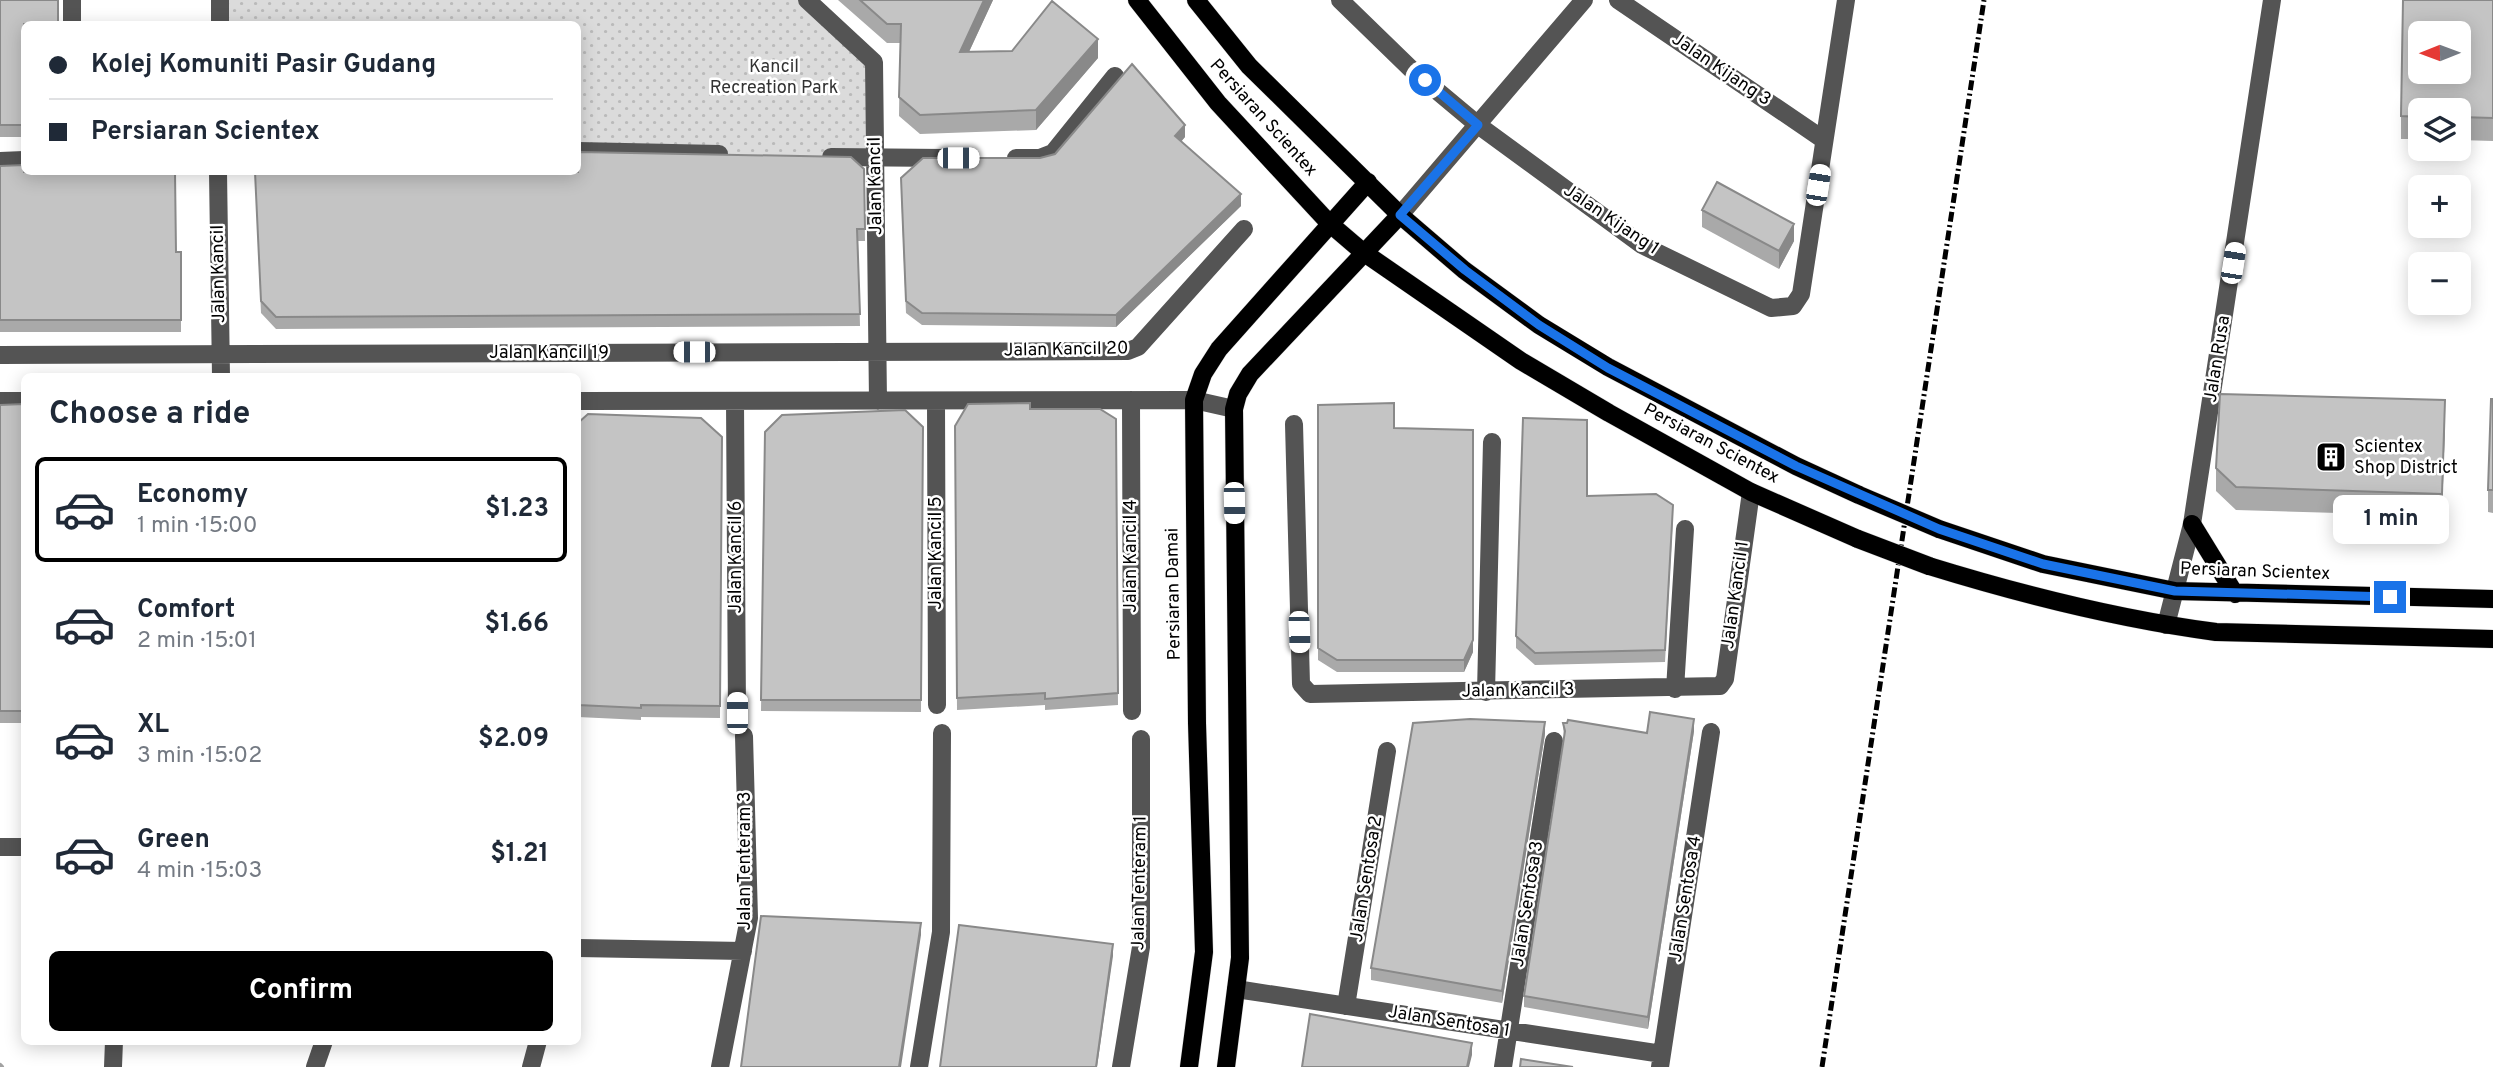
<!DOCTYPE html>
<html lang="en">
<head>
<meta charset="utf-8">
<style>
	:root { --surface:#fff; --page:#f6f6f7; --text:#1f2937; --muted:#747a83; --line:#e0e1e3; --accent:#000 }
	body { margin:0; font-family:Overpass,sans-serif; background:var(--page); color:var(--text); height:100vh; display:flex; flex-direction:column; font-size:26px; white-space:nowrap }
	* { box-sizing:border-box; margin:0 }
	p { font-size:23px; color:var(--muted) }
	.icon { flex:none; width:38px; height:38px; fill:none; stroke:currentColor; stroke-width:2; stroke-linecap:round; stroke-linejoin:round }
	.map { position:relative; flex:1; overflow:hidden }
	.drawer { position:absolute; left:21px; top:373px; width:560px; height:672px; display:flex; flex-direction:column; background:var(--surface); border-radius:10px; box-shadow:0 4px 18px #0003 }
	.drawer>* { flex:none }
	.hud { position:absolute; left:21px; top:21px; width:560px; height:154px; border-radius:10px; box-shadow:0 4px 18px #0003; display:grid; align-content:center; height:154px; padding:0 28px; background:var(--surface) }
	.needle { width:46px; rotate:269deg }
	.buttons { position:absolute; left:2408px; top:21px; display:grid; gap:14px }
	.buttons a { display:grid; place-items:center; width:63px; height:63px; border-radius:10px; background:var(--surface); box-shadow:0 4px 18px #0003; font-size:35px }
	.end { position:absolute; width:32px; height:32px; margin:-16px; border:9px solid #1a73e8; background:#fff; box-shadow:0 0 0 4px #fff }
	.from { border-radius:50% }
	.bubble { position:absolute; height:49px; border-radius:10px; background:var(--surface); box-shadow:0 4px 18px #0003; font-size:23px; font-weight:700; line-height:49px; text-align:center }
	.car { position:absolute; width:21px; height:42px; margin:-21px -10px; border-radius:9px; box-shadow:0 0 5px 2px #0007; background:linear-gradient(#fff 24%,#345 0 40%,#fff 0 76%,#345 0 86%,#fff 0) }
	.hud b { display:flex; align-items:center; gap:24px; height:66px; font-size:26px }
	.hud b+b { border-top:2px solid var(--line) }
	.hud i { width:18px; height:18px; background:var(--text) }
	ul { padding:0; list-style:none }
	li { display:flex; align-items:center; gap:21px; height:105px; margin:0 14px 10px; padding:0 14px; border:4px solid transparent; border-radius:10px }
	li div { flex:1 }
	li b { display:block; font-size:26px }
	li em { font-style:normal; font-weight:700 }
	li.selected { border-color:var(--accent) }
	li>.icon { width:63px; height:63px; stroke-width:1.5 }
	h2 { padding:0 28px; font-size:32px; line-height:84px }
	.primary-button { display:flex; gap:14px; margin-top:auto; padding:14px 28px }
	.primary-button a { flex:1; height:80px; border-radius:10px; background:var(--accent); color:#fff; font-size:28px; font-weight:700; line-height:80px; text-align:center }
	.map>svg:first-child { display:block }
	.park { fill:url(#park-dots) }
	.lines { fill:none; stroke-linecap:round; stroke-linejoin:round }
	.stream { stroke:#a2a2a2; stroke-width:6 }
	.major-casing { stroke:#dbdbdb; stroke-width:19 }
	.minor { stroke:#545454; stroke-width:18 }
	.major { stroke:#000; stroke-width:18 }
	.rail { stroke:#000; stroke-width:5; stroke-dasharray:10 3.5 2 3.5; stroke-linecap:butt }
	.major-bridge-casing { stroke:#dbdbdb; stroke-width:19; stroke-linecap:butt }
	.major-bridge { stroke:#000; stroke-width:18 }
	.wall { fill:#a9a9a9 }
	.shaded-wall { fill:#898989 }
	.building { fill:#c4c4c4; stroke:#898989; stroke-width:2; fill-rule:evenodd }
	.route { stroke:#1a73e8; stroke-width:9 }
	.labels { text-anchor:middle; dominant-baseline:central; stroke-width:5; stroke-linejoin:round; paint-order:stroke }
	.park-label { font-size:18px; fill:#323232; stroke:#fff }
	.street-label { font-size:18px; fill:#000; stroke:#fff }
	.poi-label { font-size:18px; fill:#000; stroke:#fff; text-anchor:start }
</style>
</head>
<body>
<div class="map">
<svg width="2493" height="1067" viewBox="0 0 2493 1067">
	<defs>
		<pattern id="park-dots" width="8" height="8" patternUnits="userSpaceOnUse" patternTransform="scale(1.75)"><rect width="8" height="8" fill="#dbdbdb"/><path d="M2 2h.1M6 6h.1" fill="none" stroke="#bababa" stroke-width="1.8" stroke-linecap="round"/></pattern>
	</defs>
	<rect width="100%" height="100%" fill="#fff"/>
	<path class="park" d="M229,0H807L874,62L877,158L578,151V24H228Z"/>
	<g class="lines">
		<path class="stream" d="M0,1066L1,1067"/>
		<g class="major-casing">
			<path id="major" d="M1137,0L1218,103L1329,223L1363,252L1521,361L1609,413L1751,492L1858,539
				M1196,0L1249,66L1400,215L1464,270L1539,325L1608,367L1796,466L1859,495
				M2192,524L2235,594
				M1939,529L2043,564L2175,591L2493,599
				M1929,566C2023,595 2117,619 2216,632L2493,639
				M1189,1067L1204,952L1197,723L1194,400L1203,374L1219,349L1368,182
				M1226,1067L1240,958L1234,409L1238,394L1250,374L1400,215"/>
		</g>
		<path class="minor" d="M72,0V24
			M807,0L874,62L878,401
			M1340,0L1411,69L1478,125L1642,245L1771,308L1793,306L1801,294L1846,0
			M1618,0L1824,140
			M220,24V0
			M578,151L719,154
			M831,157L946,158
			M1016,158H1040L1053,153L1115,76
			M0,161L24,160
			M218,172L221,376
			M1400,215L1584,0
			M0,355L1128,351L1138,347L1244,229
			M1131,400L1132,711
			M0,401H24
			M578,401L1194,400L1234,409
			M735,401L737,713
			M936,401L937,705
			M1294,424L1301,684L1310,694L1720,686L1725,679L1751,492
			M2166,625L2192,524L2272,0
			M1675,689L1685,529
			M1486,692L1492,442
			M0,847H24
			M578,948L743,951
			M1236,989L1662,1054
			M1346,1006L1387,751
			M113,1067L114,1041
			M315,1067L324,1041
			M531,1067L538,1041
			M720,1067L749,918L744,736
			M919,1067L941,932L942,733
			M1121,1067L1141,947V739
			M1503,1067L1554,741
			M1660,1067L1711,732"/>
		<use href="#major" class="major"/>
		<path class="rail" d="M1822,1067L1984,0"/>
		<g class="major-bridge-casing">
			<path id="major-bridge" d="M1859,495L1939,529
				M1858,539L1929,566"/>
		</g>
		<use href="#major-bridge" class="major-bridge"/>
	</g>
	<path class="wall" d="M0,0L24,24V137H0Z
		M838,0H993L969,52L1098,58L1036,130L920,134L899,116L900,43H887Z
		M2493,0V141L2459,140V110H2420V139H2401V116Z
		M1185,137L1181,142L1241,206L1116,327L922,325L906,313L901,190L1040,158Z
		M0,166L176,252H181V332H0Z
		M864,169L865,241H858L860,326L276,329L261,313L255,172Z
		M1702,210L1794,241L1779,269L1702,227Z
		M2493,399V513L2488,512V490Z
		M24,404V723H0V405Z
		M1318,405L1394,428L1473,652L1464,672H1337L1318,660Z
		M1030,409L1116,419L1118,705L1045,710V705L957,710L955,426Z
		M578,423L722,437L720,718L641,717V720L578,717Z
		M2445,423L2442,516L2236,510L2216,491V468Z
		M923,427L921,712L761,711L765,432Z
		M1587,496L1673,517L1665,662L1535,665L1516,648V636Z
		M1563,723L1647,733L1694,731L1648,1029L1524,1007V996L1564,738Z
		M1545,734L1502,1003L1371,980V968Z"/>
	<path class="shaded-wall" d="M984,0H993L960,71V52Z
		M1098,39V58L1036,130V110Z
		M1185,125V137L1175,148V136Z
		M1241,194V206L1116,327V315Z
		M1794,224V241L1779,269V251Z
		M2445,400V423L2442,516V494Z
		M1473,640V652L1464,672V660Z
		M1694,719V731L1648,1029V1017Z
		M1545,722V734L1502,1003V991Z
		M921,923V935L901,1067H899Z
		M1113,944V956L1097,1067H1096Z
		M1472,1043V1055L1469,1067H1467Z"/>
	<path class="building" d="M0,0H58V24H24V125H0Z
		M860,0H984L960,52L1012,51L1052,1L1098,39L1036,110L920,115L899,97L901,24H887Z
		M2403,0H2493V118L2459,117V110H2420V117L2401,116ZM2420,33H2459V72H2420Z
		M1132,64L1185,125L1175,136L1241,194L1116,315L922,313L906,301L901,178L923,158H1040L1055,154Z
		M578,152L851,157L864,169L865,229H857L860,314L276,317L261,301L255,172H578Z
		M24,165V172H175L176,252H181V320H0V166Z
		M1717,182L1794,224L1779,251L1702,210Z
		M2220,394L2445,400L2442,494L2236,487L2216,468Z
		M2491,399H2493V490H2488Z
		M1030,403V409H1100L1116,419L1118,693L1045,699V693L957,698L955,426L968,404Z
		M1394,403V428L1473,430V640L1464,660H1337L1318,648V405Z
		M24,404V711H0V405Z
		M905,410L923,427L921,700H761L765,432L782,415Z
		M588,414L701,418L722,437L720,706L641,705V708L578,705V423Z
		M1523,418L1587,420V496L1656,494L1673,505L1665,650L1535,653L1516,636Z
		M1650,712L1694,719L1648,1017L1524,996L1565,731L1563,723H1567L1568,720L1647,733Z
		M1470,719L1545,722L1502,991L1371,968L1413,723Z
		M761,916L921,923L899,1067H741Z
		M959,925L1113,944L1096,1067H940Z
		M1310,1014L1472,1043L1467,1067H1302Z
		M1521,1059L1573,1067H1520Z"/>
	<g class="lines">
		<path class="route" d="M1425,80L1478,125L1400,215L1465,270L1539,325L1608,368L1796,466L1939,529L2043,564L2175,591L2390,597"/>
	</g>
	<defs>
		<g id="building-square" transform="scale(1.575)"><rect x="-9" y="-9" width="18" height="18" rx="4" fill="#000" stroke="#fff"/><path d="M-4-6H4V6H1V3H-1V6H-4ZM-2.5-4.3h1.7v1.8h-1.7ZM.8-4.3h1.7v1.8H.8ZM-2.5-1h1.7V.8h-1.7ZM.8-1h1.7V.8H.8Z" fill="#fff"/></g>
	</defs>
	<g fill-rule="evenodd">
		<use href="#building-square" x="2331" y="457"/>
	</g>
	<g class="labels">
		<g class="park-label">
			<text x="774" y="67">Kancil<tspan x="774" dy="21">Recreation Park</tspan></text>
		</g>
		<g class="street-label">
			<text transform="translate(1721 70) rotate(34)">Jalan Kijang 3</text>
			<text transform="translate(1263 118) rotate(48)">Persiaran Scientex</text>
			<text transform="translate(876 186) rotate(-91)">Jalan Kancil</text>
			<text transform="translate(1611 220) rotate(34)">Jalan Kijang 1</text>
			<text transform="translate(219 274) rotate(-91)">Jalan Kancil</text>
			<text transform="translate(1066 350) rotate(-1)">Jalan Kancil 20</text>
			<text x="549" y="353">Jalan Kancil 19</text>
			<text transform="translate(2218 359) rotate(-81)">Jalan Rusa</text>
			<text transform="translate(1711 444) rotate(28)">Persiaran Scientex</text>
			<text transform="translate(936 553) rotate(-90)">Jalan Kancil 5</text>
			<text transform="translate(1131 556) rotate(-90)">Jalan Kancil 4</text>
			<text transform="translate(736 557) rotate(-90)">Jalan Kancil 6</text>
			<text transform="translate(2255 572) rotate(2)">Persiaran Scientex</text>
			<text transform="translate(1174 594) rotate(-91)">Persiaran Damai</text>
			<text transform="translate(1736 595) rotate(-82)">Jalan Kancil 1</text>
			<text transform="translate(1518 691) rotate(-1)">Jalan Kancil 3</text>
			<text transform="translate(745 861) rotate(-90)">Jalan Tenteram 3</text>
			<text transform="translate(1367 879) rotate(-81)">Jalan Sentosa 2</text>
			<text transform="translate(1140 883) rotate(-89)">Jalan Tenteram 1</text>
			<text transform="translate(1686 899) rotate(-81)">Jalan Sentosa 4</text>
			<text transform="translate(1528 904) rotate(-81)">Jalan Sentosa 3</text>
			<text transform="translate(1449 1022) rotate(9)">Jalan Sentosa 1</text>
		</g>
		<g class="poi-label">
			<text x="2354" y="447">Scientex<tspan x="2354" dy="21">Shop District</tspan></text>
		</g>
	</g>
</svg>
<div class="buttons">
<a><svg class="needle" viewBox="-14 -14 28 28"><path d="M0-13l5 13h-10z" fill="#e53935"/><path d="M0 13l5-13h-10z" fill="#747a83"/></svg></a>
<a><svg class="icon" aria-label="layers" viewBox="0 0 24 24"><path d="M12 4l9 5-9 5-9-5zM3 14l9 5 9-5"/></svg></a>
<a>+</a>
<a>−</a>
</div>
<i class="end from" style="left:1425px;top:80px"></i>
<i class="end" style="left:2390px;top:597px"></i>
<div class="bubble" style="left:2333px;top:495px;width:116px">1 min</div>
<i class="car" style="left:958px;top:158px;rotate:90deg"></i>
<i class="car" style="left:1818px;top:185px;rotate:9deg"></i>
<i class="car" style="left:2233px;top:263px;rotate:9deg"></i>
<i class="car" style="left:694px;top:352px;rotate:270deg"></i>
<i class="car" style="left:1234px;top:503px;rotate:179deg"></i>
<i class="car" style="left:1299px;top:632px;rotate:178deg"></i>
<i class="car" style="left:737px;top:713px;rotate:0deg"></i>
<div class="hud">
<b><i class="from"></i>Kolej Komuniti Pasir Gudang</b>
<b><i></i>Persiaran Scientex</b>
</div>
<section class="drawer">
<h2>Choose a ride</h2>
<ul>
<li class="selected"><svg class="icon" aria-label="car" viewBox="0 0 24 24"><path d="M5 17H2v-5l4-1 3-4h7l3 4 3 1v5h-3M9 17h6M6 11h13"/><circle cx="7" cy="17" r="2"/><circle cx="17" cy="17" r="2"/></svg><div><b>Economy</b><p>1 min · 15:00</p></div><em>$1.23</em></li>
<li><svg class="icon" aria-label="car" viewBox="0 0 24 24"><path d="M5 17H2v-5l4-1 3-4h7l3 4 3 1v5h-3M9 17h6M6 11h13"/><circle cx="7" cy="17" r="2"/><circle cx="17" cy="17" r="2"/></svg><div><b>Comfort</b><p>2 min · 15:01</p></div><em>$1.66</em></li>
<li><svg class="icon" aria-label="car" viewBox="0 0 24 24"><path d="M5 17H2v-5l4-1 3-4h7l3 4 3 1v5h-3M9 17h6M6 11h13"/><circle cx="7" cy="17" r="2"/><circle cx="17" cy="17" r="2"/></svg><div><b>XL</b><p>3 min · 15:02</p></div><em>$2.09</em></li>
<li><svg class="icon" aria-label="car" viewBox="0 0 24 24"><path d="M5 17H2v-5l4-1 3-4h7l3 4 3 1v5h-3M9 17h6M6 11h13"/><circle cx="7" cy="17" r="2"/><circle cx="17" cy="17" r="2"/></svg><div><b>Green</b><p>4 min · 15:03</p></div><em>$1.21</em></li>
</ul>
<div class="primary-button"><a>Confirm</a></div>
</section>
</div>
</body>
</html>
